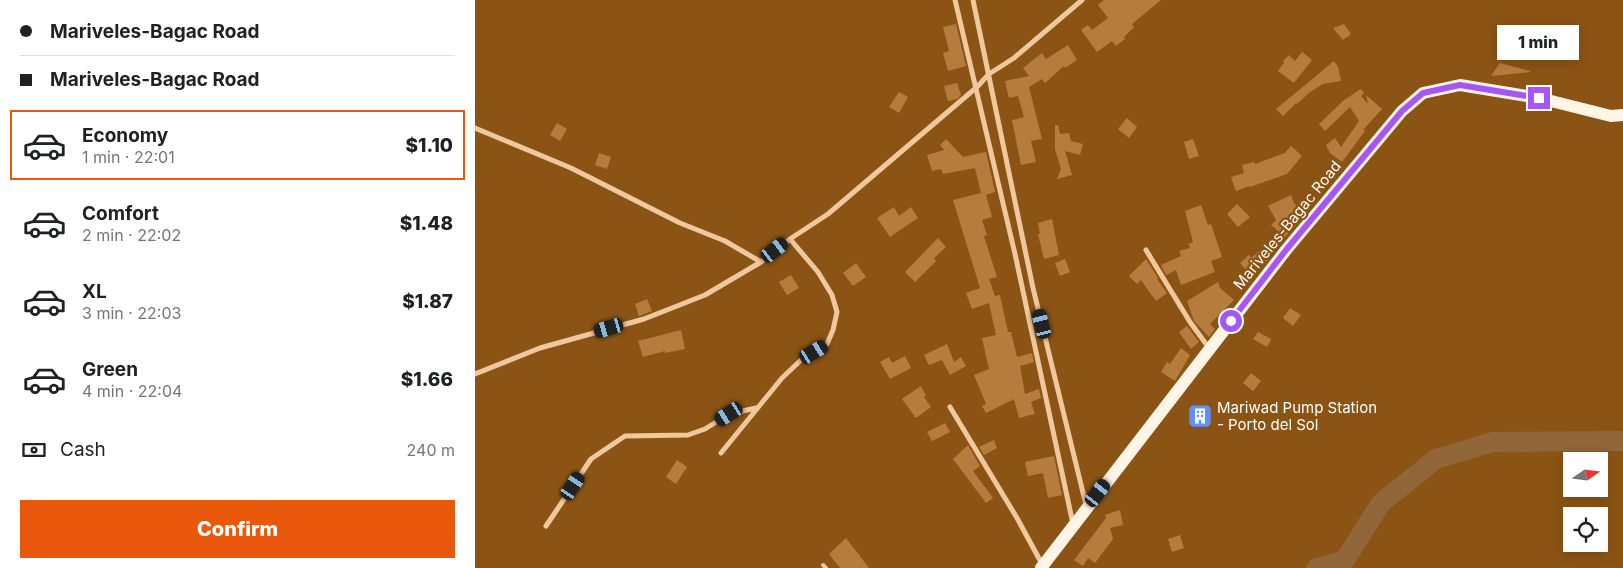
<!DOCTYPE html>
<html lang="en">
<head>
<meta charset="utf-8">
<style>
	:root { --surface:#fff; --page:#f6f6f6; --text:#202124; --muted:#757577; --line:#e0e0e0; --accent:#ea580c }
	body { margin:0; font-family:Inter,sans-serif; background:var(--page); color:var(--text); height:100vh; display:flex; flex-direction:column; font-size:19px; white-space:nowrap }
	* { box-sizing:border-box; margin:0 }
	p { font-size:16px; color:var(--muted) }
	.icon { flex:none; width:28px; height:28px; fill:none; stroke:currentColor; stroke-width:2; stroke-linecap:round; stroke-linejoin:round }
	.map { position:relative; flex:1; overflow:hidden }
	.sheet { display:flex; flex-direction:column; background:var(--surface); width:475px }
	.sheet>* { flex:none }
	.guide { display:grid; align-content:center; height:110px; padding:0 20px; background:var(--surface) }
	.needle { width:32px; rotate:76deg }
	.tools { position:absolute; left:1088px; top:452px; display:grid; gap:10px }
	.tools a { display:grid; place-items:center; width:45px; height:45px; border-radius:0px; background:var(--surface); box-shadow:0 2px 12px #0003; font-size:25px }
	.end { position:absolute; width:22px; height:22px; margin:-11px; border:6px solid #a855f7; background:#fff; box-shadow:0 0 0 2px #fff }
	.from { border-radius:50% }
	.bubble { position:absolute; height:35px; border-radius:0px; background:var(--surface); box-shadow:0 2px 12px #0003; font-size:16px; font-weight:800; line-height:35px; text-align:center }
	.car { position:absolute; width:15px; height:30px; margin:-15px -8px; border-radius:6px; box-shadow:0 0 4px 1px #0007; background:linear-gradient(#222 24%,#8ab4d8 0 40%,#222 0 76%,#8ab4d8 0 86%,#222 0) }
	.guide b { display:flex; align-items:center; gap:18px; height:48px; font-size:19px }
	.guide b+b { border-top:1px solid var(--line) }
	.guide i { width:12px; height:12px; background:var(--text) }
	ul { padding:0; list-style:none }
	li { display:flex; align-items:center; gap:15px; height:70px; margin:0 10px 8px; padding:0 10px; border:2px solid transparent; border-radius:0px }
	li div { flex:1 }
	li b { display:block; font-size:19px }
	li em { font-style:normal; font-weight:800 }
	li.current { border-color:var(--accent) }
	li>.icon { width:45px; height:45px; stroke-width:1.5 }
	.pay { display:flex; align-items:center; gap:12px; height:55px; padding:0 20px; font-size:19px }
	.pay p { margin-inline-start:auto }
	.cta { display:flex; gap:10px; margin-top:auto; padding:10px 20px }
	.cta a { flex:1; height:58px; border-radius:0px; background:var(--accent); color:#fff; font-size:20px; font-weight:800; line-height:58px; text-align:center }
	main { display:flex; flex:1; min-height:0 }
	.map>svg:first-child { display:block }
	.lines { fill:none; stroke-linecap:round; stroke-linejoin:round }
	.river { stroke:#916739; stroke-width:20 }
	.building { fill:#b67c3d }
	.service { stroke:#f0c89d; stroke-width:4 }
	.minor { stroke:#f0c89d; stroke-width:5 }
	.primary { stroke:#fff5e6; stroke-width:12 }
	.route { stroke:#a855f7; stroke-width:6 }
	.labels { text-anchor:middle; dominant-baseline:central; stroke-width:4.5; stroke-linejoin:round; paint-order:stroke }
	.street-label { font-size:15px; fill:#fff; stroke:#8c5414 }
	.poi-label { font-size:15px; fill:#fff; stroke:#8c5414; text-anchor:start }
</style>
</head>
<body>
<main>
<section class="sheet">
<div class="guide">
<b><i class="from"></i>Mariveles-Bagac Road</b>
<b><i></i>Mariveles-Bagac Road</b>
</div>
<ul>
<li class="current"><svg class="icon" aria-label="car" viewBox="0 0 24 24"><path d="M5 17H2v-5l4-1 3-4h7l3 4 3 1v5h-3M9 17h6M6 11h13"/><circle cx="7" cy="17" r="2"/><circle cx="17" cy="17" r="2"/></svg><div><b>Economy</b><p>1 min · 22:01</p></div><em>$1.10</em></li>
<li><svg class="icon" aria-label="car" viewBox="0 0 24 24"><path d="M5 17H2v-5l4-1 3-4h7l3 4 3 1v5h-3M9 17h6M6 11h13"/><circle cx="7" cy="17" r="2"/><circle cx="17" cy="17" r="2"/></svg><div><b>Comfort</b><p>2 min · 22:02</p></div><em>$1.48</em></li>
<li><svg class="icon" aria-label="car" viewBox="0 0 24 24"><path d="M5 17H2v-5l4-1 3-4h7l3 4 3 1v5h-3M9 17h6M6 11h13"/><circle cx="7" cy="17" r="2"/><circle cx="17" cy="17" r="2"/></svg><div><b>XL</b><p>3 min · 22:03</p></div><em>$1.87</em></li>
<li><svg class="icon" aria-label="car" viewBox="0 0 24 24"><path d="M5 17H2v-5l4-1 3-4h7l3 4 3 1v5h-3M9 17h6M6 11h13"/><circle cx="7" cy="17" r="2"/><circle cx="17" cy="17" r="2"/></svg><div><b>Green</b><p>4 min · 22:04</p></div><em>$1.66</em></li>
</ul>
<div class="pay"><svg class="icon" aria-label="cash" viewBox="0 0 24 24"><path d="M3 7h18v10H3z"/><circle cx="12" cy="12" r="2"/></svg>Cash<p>240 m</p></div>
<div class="cta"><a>Confirm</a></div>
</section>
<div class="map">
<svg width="1148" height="568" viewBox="0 0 1148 568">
	<rect width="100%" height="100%" fill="#8c5414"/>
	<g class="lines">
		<path class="river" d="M842,568L870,560L906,503L961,459L1018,442L1148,441"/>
	</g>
	<path class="building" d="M629,0H686L657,24L659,27L649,37L650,39L641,46L637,41L622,52L606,30L613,25L617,30L633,18L623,5Z
		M481,24L491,66L473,71L468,53L474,51L468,27Z
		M869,24L876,34L868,40L858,28Z
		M593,45L602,60L590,68L589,66L570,83L567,79L554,87L567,139L556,141L561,162L546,165L537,120L549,117L543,96L534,98L530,81L554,76L548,68L558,60L567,53L571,59Z
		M827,52L837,60L819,83L803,71L809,63L808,61L814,55L820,61Z
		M859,61L863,67L866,81L848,84L835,92L822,104L821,103L808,116L801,109Z
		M1025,63L1055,71V72L1016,76Z
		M482,83L486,95L482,99L473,101L469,86Z
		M886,89L889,93L886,96L893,104L891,95L907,109L888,130L890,131L867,162L855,153L851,145L860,138L866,147L884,121L875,107L850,131L844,124L869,100Z
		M424,92L433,97L424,113L414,107Z
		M652,118L662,127L654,138L643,129Z
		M82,123L92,129L85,141L75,135Z
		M580,125H583L585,134L594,133L596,141L608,144L605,155L590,151L597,175L582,179L586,169L580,149Z
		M471,139L488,157L511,152L520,192L511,195L517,217L507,220L512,235L509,236L522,277L514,279L520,296L525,295L533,332H536L542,357L557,353L559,362L545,366L550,394L564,389L566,398L556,402L560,414L544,418L539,399L511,413L507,406L511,404L499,375L514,369L507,338L521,335L514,303L497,309L491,293L505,288L478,200L506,193L500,168L468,174L466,169L457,171L452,155L469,150L465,145Z
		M718,139L724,156L714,159L709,142Z
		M816,146L827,156L812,174L775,187L774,186L761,191L756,177L769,173L767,165L779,162L780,164L810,153Z
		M124,153L136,157L132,169L120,165Z
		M816,195L819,203L829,215L810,237L796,225L801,220L793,206Z
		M762,204L775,217L763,227L752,214Z
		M726,205L733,225L736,224L747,257L736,261L740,272L706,285L701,270L691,275L686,265L706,256L704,251L715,248L713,244L718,242L710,211Z
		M419,207L424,216L436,207L443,218L415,237L402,218Z
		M577,219L584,255L569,259L563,234H565L563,223Z
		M463,238L471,247L459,258L461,261L440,282L430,272Z
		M797,244L801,249L788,265L786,262L773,273L765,263L774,255L776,258L788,248L790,250Z
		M590,259L595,272L585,276L580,263Z
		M671,259L683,278L682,279L692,293L681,301L666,280L662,284L654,276Z
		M381,263L391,277L378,286L368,273Z
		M316,275L324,288L312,295L304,282Z
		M743,282L745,288L759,300L735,324L740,329L734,337L719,321L712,301Z
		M172,299L177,311L164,316L160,304Z
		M815,308L826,315L818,326L808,318Z
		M712,326L724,342L716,349L704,332Z
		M206,330L210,349L190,353V351L168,357L163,341Z
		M783,332L796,339L792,347L778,339Z
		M472,344L479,362L486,357L491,366L475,375L467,360L454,365L449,355Z
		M706,348L715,355L700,381L686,372L692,362L695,364Z
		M430,356L436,368L415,379L405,362L414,357L417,363Z
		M776,373L786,381L778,391L768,383Z
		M446,386L451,396L449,397L456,407L441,418L427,399Z
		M722,406L735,417L728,426L714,416Z
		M470,423L475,432L457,441L452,432Z
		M519,440L522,448L509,455L504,447Z
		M493,445L505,466L498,471L518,498L511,503L478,459Z
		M579,456L587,495L573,498L568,473L553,476L550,462Z
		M202,460L212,467L201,484L191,477Z
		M645,510L648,525L635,528L638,539L620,563L613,558L608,566L599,560L631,518L630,515Z
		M705,535L709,548L697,552L693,539Z
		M371,538L394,568H365L354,554Z"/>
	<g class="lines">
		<path class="service" d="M348,565L351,568"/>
		<path class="minor" d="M480,0L540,254L598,524
			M498,0L558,288L611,505
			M0,128L96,168L205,223L250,241L286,262
			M671,250L715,322L734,348
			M0,374L65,348L169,319L230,295L286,262L315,239L353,214L502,87L514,74L539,58L607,0
			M475,407L542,518L567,564
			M246,453L307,378L326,360L352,344L358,330L362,312L357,295L343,272L315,239
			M71,526L116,459L150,436L213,435L230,429L254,414L281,408"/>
		<path class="primary" d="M566,568L811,250L927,111L948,93L985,85L1064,98L1136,116L1148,115"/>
	</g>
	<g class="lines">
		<path class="route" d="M756,321L811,250L927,111L948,93L985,85L1064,98"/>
	</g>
	<defs>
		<g id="building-square" transform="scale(1.25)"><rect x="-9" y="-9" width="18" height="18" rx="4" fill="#5c91ff" stroke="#8c5414"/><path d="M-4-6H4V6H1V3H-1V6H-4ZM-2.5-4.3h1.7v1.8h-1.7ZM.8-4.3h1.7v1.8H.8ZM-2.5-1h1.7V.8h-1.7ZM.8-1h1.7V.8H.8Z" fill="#fff"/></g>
	</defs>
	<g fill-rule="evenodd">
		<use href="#building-square" x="725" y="416"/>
	</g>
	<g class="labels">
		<g class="street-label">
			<text transform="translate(812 225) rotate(-51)">Mariveles-Bagac Road</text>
		</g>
		<g class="poi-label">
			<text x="742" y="407">Mariwad Pump Station<tspan x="742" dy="17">- Porto del Sol</tspan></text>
		</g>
	</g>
</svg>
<div class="tools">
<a><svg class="needle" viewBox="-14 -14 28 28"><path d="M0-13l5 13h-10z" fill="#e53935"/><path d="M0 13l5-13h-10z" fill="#757577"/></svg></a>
<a><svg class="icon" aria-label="locate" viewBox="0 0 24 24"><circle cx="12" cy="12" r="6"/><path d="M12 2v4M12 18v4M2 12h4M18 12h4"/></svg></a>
</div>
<i class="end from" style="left:756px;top:321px"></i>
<i class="end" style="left:1064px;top:98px"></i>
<div class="bubble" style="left:1022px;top:25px;width:82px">1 min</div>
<i class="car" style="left:300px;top:250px;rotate:52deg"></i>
<i class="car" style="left:567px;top:324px;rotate:346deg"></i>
<i class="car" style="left:134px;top:328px;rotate:254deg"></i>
<i class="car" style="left:339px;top:352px;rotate:59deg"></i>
<i class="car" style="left:254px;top:414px;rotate:237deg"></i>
<i class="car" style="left:98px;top:486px;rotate:34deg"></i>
<i class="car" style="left:623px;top:493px;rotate:37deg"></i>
</div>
</main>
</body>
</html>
